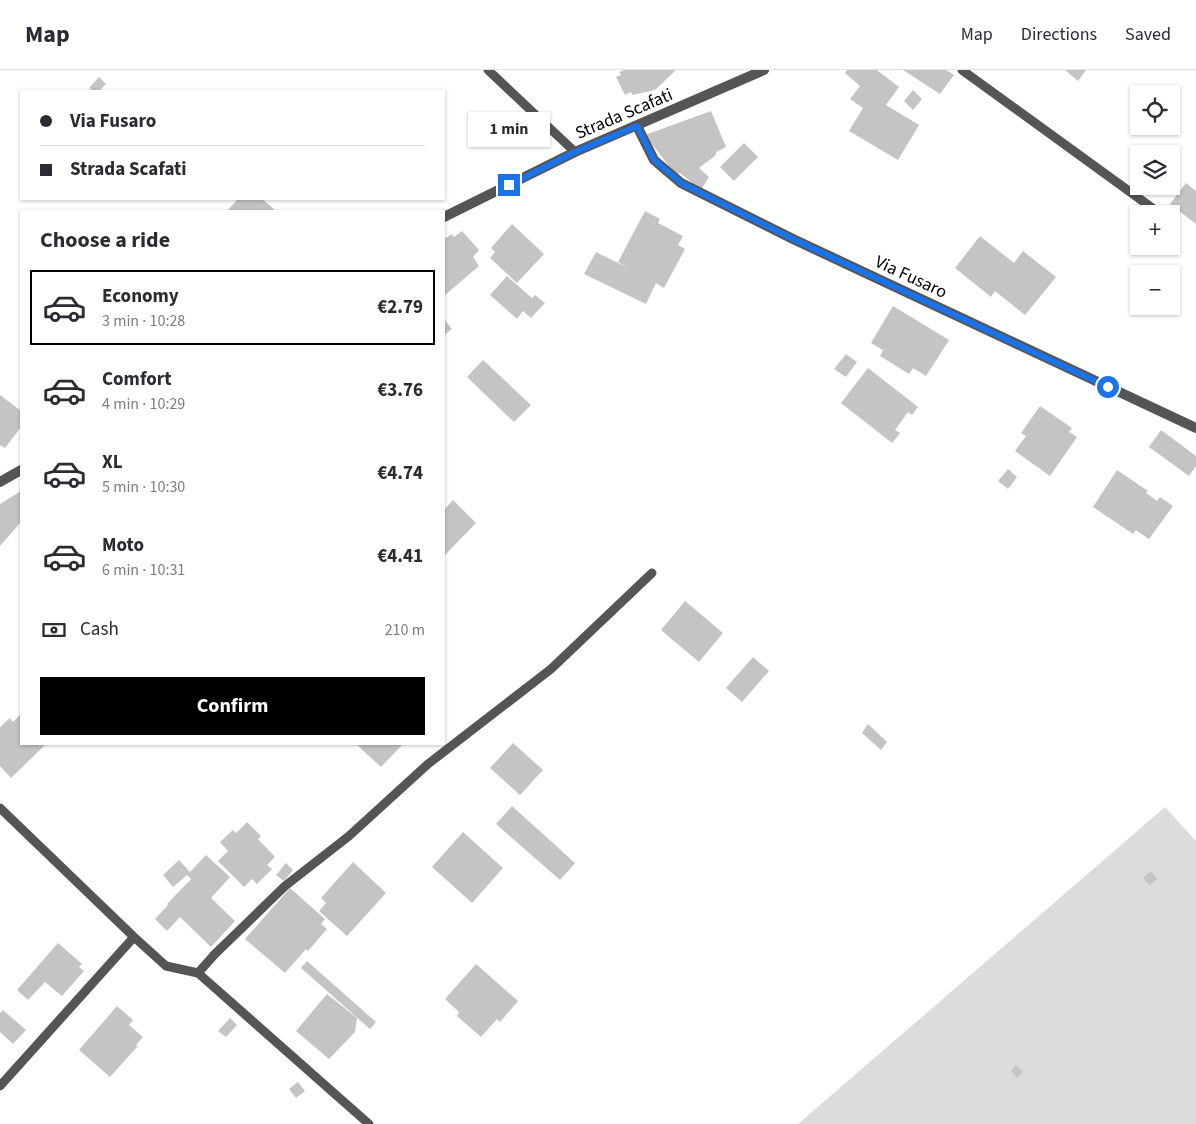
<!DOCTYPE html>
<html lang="en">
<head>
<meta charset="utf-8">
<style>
	:root { --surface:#fff; --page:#f2f2f3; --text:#2b2b33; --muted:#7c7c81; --line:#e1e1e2; --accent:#000 }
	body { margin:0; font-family:"Source Sans 3",sans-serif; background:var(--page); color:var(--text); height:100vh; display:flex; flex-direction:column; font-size:19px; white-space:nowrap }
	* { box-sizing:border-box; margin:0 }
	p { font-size:16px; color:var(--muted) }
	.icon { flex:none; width:28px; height:28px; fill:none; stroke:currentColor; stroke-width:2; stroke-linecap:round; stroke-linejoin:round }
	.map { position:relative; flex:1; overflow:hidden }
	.side { position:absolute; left:20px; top:140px; width:425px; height:535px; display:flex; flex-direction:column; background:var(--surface); border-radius:0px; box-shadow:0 1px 4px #0004 }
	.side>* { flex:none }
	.top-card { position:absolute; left:20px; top:20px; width:425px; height:110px; border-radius:0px; box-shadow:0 1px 4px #0004; display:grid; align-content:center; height:110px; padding:0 20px; background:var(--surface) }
	.tools { position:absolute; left:1130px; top:15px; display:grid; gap:10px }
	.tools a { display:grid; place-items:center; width:50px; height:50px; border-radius:0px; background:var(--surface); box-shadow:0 1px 4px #0004; font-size:25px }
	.end { position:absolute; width:22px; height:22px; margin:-11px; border:6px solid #1a73e8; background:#fff; box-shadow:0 0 0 2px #fff }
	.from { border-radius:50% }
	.bubble { position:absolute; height:35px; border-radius:0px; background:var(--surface); box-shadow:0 1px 4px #0004; font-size:16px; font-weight:700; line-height:35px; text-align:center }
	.top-card b { display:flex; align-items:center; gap:18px; height:48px; font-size:19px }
	.top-card b+b { border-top:1px solid var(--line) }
	.top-card i { width:12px; height:12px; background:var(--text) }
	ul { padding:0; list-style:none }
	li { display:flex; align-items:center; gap:15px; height:75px; margin:0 10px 8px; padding:0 10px; border:2px solid transparent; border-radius:0px }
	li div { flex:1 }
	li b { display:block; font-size:19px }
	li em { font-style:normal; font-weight:700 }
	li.on { border-color:var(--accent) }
	li>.icon { width:45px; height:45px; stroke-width:1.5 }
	h2 { padding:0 20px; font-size:22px; line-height:60px }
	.pay { display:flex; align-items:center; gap:12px; height:55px; padding:0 20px; font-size:19px }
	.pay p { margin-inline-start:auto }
	.button { display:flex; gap:10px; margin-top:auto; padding:10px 20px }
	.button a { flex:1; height:58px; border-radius:0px; background:var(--accent); color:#fff; font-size:20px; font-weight:700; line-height:58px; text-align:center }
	header { display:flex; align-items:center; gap:30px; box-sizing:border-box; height:70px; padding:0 25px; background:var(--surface); border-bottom:1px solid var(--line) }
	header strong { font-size:24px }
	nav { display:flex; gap:28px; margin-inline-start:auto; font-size:18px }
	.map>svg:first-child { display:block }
	.green { fill:#dcdcdc }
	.building { fill:#c4c4c4 }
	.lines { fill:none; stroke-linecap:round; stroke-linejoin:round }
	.service { stroke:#555; stroke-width:9 }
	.minor { stroke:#555; stroke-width:10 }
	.tertiary { stroke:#555; stroke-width:10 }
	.route { stroke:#1a73e8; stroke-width:6 }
	.labels { text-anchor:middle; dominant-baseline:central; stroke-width:4; stroke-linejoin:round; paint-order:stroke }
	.street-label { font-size:18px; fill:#000; stroke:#fff }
</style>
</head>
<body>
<header>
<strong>Map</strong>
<nav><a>Map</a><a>Directions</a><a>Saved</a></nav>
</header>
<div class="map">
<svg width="1196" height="1054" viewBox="0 0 1196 1054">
	<rect width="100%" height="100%" fill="#fff"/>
	<path class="green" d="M1165,737L1196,771V1054H798Z"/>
	<path class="building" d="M624,0H676L655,20L632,25L631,22L625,25L616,7L621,5L619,2Z
		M847,0H877L899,17L886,35L919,55L898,90L849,61L863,38L850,29L860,16L845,3Z
		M903,0H946L954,5L940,24Z
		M1065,0H1086L1078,11Z
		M99,7L106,14L99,21H93L89,18Z
		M913,20L922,29L913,40L904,31Z
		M711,41L726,77L716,82V85L699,98L709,107L701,120L680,103L676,105L645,65Z
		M744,73L758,87L734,111L720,97Z
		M1186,113L1196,121V154L1170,134Z
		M238,129H262L276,141H227Z
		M645,141L660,149L658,153L683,166L678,175L685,179L664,218L656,213L646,234L584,204L596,182L628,198L618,192Z
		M512,154L544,184L517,213L490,188L495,182L491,178Z
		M462,161L479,180L473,187L479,196L445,225L444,224V169L452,164L454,167Z
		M980,166L1014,193L1023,181L1056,207L1025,245L995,221L991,227L955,198Z
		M507,206L532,228L535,225L545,233L531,248L523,241L517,249L490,225Z
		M893,236L949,270L926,306L913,298L909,304L880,286L883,280L871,273Z
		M444,249L452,259L444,265Z
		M846,284L857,292L846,307L834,299Z
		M483,290L531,335L514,352L467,307Z
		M868,298L918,337L912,345L908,342L895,360L900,363L892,373L841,333Z
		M0,325L21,341V357L5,378L0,375Z
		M1040,336L1072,358L1069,362L1077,367L1050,406L1015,381L1026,366L1021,363Z
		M1161,360L1196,386V396L1189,406L1149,377Z
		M1008,399L1017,407L1008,419L998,411Z
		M1117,400L1148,421L1146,423L1157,431L1160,427L1173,436L1149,469L1136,460L1133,464L1093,437Z
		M21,421V452L0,476V434Z
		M453,430L476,453L444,486V440Z
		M685,531L723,563L699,592L661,560Z
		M753,587L769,601L742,632L726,618Z
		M21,644V674H44L45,675L11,708L0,696V657L10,648L13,652Z
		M868,654L887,672L881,680L862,663Z
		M513,673L543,700L520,725L490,698Z
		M356,674H403L381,697Z
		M512,736L575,793L560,810L496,754Z
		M247,752L261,766L258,769L275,787L267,795L272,799L257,814L252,809L244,817L218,791L228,781L220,772L233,760L236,763Z
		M463,762L503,798L472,833L432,797Z
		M206,785L230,807L211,828L235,851L211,877L180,847L167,861L155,849L168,835L167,834L191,809L187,805L173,817L163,805L179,790L190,802Z
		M353,792L386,823L347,866L319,841L326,833L321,828Z
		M286,793L293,800L284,811L276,805Z
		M1151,801L1157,809L1150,815L1143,808Z
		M290,818L325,849L321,854L327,859L308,881L306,879L285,903L245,869Z
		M58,873L82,894L79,897L84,901L62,926L45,912L28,930L17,920Z
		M307,891L376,952L370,959L301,898Z
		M476,894L518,931L500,952L497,949L481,967L457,946L459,942L445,929Z
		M327,924L357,948L355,962L329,989L296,961Z
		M117,936L133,950L129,955L143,967L136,975L138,976L110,1007L79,980Z
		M3,940L26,960L13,974L0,962V943Z
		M230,948L237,955L226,967L218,961Z
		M1016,995L1023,1002L1017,1008L1011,1001Z
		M298,1012L305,1021L296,1028L289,1019Z"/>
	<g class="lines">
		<path class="service" d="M488,0L575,82
			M962,0L1155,140
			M0,738L134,867L166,896L198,903L215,884L285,816L349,766L428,694L551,599L652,503
			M198,903L369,1054
			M0,1016L134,867"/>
		<path class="minor" d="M637,56L654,90L681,113L793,169L1196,358"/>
		<path class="tertiary" d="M444,147L575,82L764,0
			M0,412L21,400"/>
	</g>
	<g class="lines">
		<path class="route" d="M509,115L575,82L637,56L654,90L681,113L793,169L1108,317"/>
	</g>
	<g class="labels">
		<g class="street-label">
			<text transform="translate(624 44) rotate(-23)">Strada Scafati</text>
			<text transform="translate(911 207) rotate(25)">Via Fusaro</text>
		</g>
	</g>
</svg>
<div class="tools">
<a><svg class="icon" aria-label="locate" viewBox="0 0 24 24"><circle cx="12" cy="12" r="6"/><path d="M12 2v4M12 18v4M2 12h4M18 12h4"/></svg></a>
<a><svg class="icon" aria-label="layers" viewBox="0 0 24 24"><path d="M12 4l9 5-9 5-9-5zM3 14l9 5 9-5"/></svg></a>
<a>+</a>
<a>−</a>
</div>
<i class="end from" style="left:1108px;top:317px"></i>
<i class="end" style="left:509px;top:115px"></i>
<div class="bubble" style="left:468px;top:42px;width:82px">1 min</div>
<div class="top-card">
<b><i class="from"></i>Via Fusaro</b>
<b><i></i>Strada Scafati</b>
</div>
<section class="side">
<h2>Choose a ride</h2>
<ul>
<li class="on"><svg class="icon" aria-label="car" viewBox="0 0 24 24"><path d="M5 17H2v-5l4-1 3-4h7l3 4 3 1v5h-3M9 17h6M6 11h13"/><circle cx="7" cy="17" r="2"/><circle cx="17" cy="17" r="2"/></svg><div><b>Economy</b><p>3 min · 10:28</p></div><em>€2.79</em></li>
<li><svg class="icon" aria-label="car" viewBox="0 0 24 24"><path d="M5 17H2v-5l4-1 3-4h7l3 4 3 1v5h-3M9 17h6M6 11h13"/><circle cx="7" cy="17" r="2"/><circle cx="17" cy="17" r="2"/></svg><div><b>Comfort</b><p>4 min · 10:29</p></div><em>€3.76</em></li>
<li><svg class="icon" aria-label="car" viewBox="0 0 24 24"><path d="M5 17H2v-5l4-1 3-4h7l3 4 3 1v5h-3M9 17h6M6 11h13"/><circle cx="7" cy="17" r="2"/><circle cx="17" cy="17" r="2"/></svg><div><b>XL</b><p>5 min · 10:30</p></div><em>€4.74</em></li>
<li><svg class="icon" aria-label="car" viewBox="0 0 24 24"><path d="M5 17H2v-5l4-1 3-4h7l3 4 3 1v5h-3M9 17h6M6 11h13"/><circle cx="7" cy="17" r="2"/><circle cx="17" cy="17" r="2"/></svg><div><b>Moto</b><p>6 min · 10:31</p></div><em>€4.41</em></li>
</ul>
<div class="pay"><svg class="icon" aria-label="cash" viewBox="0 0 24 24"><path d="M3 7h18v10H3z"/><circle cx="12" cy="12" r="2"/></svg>Cash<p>210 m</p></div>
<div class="button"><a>Confirm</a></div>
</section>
</div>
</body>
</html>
